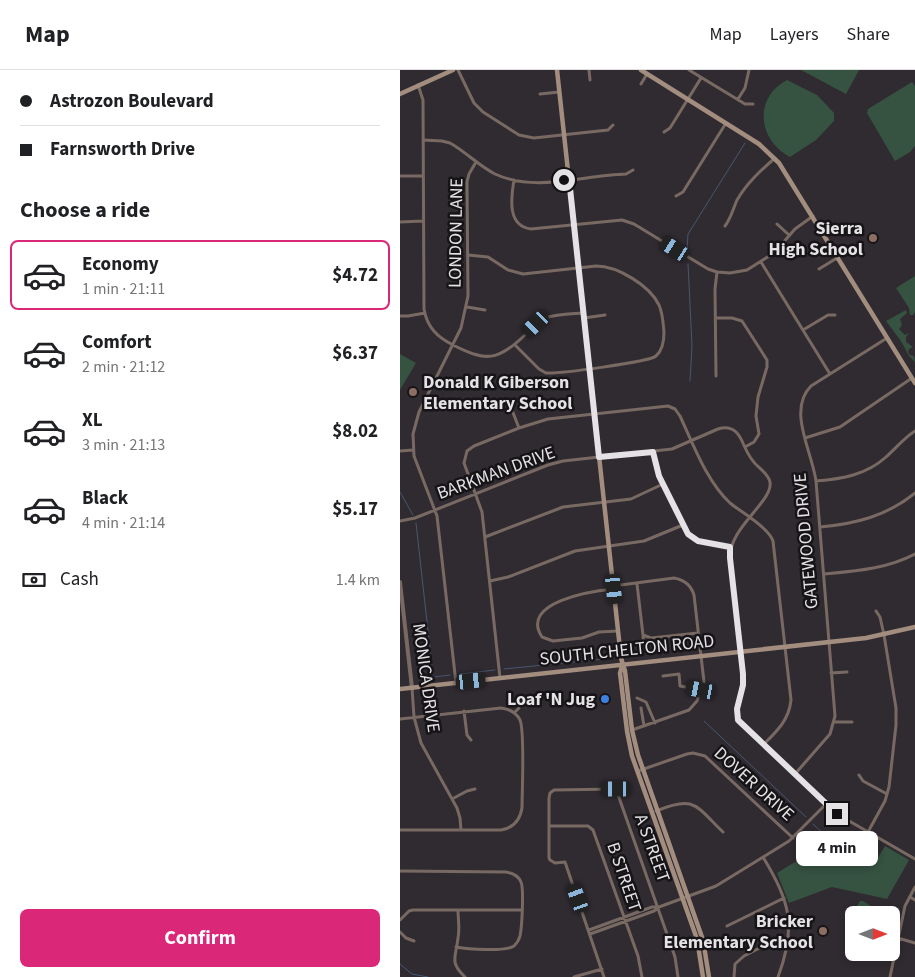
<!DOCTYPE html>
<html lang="en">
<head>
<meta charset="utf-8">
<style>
	:root { --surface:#fff; --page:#f6f6f6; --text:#202124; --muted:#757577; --line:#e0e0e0; --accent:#db2777 }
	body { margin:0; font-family:"Source Sans 3",sans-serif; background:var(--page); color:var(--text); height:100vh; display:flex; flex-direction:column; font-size:19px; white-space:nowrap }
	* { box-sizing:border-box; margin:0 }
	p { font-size:16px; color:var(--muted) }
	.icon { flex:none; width:28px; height:28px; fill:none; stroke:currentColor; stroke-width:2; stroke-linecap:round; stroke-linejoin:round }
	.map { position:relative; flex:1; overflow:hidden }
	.details { display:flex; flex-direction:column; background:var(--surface); width:400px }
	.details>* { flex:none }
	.hud { display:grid; align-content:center; height:110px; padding:0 20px; background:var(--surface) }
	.needle { width:32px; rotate:90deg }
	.buttons { position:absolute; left:445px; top:836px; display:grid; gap:10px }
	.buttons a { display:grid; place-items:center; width:55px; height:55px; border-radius:8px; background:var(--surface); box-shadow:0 2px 8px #0003; font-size:25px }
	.end { position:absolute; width:22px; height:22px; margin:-11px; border:6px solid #e5e2e6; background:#111; box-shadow:0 0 0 2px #111 }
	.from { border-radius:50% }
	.bubble { position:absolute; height:35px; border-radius:8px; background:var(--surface); box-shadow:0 2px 8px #0003; font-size:16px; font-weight:700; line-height:35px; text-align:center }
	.car { position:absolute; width:15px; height:30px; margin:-15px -8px; border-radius:6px; box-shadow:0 0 4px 1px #0007; background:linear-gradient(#222 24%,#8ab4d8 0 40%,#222 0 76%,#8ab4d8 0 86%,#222 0) }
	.hud b { display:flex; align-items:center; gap:18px; height:48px; font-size:19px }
	.hud b+b { border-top:1px solid var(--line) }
	.hud i { width:12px; height:12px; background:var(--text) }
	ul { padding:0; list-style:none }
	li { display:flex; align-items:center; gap:15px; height:70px; margin:0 10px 8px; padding:0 10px; border:2px solid transparent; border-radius:8px }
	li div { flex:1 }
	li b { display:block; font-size:19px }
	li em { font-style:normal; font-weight:700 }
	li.current { border-color:var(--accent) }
	li>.icon { width:45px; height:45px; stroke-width:1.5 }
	h2 { padding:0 20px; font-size:22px; line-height:60px }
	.pay { display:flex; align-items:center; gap:12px; height:55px; padding:0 20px; font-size:19px }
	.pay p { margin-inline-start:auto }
	.cta { display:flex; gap:10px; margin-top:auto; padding:10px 20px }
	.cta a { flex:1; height:58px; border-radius:8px; background:var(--accent); color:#fff; font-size:20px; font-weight:700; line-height:58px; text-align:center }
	header { display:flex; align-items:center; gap:30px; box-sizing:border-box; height:70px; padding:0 25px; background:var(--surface); border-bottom:1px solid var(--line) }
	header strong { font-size:24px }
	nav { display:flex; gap:28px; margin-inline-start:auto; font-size:18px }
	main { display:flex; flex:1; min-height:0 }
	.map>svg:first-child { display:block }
	.green { fill:#365241 }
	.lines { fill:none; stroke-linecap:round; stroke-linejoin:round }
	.stream { stroke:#475672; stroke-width:1 }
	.minor { stroke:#786a62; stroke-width:3 }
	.tertiary { stroke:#786a62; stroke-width:4 }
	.secondary { stroke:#a38d7f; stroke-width:4.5 }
	.route { stroke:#e5e2e6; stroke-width:6 }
	.education-dot { fill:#8d6e63; stroke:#161417; stroke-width:2 }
	.shop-dot { fill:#3f7fe0; stroke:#161417; stroke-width:2 }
	.labels { text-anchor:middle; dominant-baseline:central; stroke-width:5; stroke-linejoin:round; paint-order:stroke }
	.poi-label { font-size:18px; font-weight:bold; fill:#e5e2e6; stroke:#161417; text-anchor:end }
	.street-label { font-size:18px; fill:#e5e2e6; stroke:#161417 }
</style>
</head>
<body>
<header>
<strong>Map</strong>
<nav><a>Map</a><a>Layers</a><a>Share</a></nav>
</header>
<main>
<section class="details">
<div class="hud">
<b><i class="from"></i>Astrozon Boulevard</b>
<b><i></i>Farnsworth Drive</b>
</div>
<h2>Choose a ride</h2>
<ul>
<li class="current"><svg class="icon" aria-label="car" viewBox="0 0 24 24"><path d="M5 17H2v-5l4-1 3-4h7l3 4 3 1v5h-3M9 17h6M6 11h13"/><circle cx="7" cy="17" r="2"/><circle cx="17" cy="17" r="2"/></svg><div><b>Economy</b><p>1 min · 21:11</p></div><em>$4.72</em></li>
<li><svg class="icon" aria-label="car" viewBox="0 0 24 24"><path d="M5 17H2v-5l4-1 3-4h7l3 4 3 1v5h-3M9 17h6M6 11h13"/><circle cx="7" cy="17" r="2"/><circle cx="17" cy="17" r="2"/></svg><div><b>Comfort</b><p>2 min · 21:12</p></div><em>$6.37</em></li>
<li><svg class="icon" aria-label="car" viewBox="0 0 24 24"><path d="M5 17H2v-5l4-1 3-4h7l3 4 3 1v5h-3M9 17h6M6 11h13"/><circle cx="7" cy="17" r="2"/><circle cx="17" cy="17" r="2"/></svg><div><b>XL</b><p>3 min · 21:13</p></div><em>$8.02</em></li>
<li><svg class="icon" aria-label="car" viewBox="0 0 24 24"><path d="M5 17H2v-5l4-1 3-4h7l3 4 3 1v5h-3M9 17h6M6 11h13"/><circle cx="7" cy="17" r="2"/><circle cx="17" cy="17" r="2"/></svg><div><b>Black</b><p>4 min · 21:14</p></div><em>$5.17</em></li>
</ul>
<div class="pay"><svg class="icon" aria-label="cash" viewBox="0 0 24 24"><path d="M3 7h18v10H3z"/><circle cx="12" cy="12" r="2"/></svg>Cash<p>1.4 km</p></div>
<div class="cta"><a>Confirm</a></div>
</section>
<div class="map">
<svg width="515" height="907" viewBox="0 0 515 907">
	<rect width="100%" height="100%" fill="#302b31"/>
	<path class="green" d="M401,0H459L446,24Z
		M387,10L417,25L434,43V51L416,70L390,87C358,70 353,28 387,10Z
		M512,12L515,16V76L510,82L495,91L467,43L468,39Z
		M515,206V242L513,245H510L509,238L496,218Z
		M506,240L507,243L500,249L502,255L499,259L505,265L509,263L506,267V272L513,277L509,279L508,282L510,285L514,286L515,292L509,286L501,271L486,251Z
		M0,284L16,293L0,320Z
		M426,763L476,791L485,776L509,790L487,829L432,817L389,833L377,803L413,781Z
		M460,831H463L479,841L478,845H454V852L449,849Z"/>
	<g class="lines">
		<path class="stream" d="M287,180L288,164L345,73
			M288,194L292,276L290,311
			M0,422L13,445
			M16,453L33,606L34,607L50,605
			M104,599L214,588
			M60,604L95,600
			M304,651L406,747
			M413,754L427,767L476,794
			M0,894L12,904L28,907"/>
		<path class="minor" d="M58,0L74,33L83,42L119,65L134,68L208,60L213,55
			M189,0L190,10
			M289,0L345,34H353
			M241,14L247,4
			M18,15L23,30L24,239C27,257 37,267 53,275C86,292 98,291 125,265C131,259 137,252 145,248C157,244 171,244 183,243
			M140,24L159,22
			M338,29L345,18L349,0
			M264,62L270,58L301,8
			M23,70L42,71L50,73C66,82 79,96 95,104C136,123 183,105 226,104L233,100
			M0,106H23
			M114,110C111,128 107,156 131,159L222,150L234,154L308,199L317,202L330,203L347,200L374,183L395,159L413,146
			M276,126L283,122L326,53
			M0,152L23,151
			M377,154L389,165
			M325,156C331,148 333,139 337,130C347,113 360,101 375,88
			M68,185L88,187L108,200L123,204L196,196C218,196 250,216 259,235C263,244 263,253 264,262C264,271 263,280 256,286C249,292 158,304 146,303L139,299L115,275
			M361,192L430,304
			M419,199L437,188
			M67,237L85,240
			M0,246H8L25,243
			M184,248L205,245
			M316,248H332L342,251L367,290V297L358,327L356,346L359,364L354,372L345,377
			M403,260L428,245H435
			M316,306L315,219L317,202
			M24,331C39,339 48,346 61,331
			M112,340L119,358
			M405,368L440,357L512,308
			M0,381L13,380
			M253,382L259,406L288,464L298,471L330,477
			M416,411C442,409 466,405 486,387C496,378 504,368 515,361
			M0,451L15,448L148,395L163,391L272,379L318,359C330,355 337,360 342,371C345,378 348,385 353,391C358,398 368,403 370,412C373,432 329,457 330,488L343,604V615L337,639L338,650L437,744L515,789
			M420,457C455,454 487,446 515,423
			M85,467L163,437L231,429L263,414
			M424,504C456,501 486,499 515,484
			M90,511L108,507L175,481L244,471L283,455
			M237,514L243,565L251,568L298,563
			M213,516L274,508C285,510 291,515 294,525L304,612L297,631L289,640L232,660
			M214,519C192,521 119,532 142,567L153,571L182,568L199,562L218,561
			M243,565L244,579
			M431,603L447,602
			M263,606L279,604L280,616L301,620
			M100,608L82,442L64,393L67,381L74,376L119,358L148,349L268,336L275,339L280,346C293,374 307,412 330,433C341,442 369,458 373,471L391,630C389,650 377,661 364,674
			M56,613L37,446L14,386L13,364L19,342L61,258L68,226L67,112L69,104L76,92
			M12,618L14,647L21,673L57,738L60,748L61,760
			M237,628L246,632L255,653
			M241,638L244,656
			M64,641L67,665L71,670
			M114,643L119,638
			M0,649L101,638C109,639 116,642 120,650C125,662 122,721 122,738C120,750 113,758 101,760H0
			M434,652H452
			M238,701L287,684L293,683L305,686L393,768
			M395,704L430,664L435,646L416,411C412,381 387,340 411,316L487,268
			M459,705L463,711L487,724
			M52,729L67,721L75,719
			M256,741C295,725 295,735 323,762
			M149,756H188L193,760L238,886L242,907
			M468,762L485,731L489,717L496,655V638L484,565L480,547L476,541
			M363,787C390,832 397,856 378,907
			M0,801L106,802C112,803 118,805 121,812C124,819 122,857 120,866C119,870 117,873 114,876C105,882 67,879 56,877
			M510,827L515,830
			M58,840C58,849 60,859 58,868C56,887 49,892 65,907
			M0,850L9,841L13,840H121
			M327,856L384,828
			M189,860L252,837H259L316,816L389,771L426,734
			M0,862L6,868L14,871
			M190,864L254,841L258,838
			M498,868L515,873
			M174,907L202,899
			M204,907L165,792L155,793L150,790L149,788V728L150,723L154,720L216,719L275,887L278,907
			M334,907L335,894L344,886L375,870H389
			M490,907L505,836L515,817"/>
		<path class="tertiary" d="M0,512L12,618"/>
		<path class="secondary" d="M157,0L221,588L225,601L232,660L238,685L303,870L309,907
			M241,0L359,74L379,93L515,313
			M0,24L53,0
			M222,596L220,603L227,661L232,686L297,869L303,907
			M0,619L466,568L515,557"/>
	</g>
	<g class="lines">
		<path class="route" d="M164,110L169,109L199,387L253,382L259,406L288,464L298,471L330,477V488L343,604V615L337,639L338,650L437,744"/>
	</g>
	<g class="education-dot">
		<circle cx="473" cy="168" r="5"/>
		<circle cx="13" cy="322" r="5"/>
		<circle cx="423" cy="861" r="5"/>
	</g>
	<circle class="shop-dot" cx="205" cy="629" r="5"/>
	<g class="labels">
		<g class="poi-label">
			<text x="463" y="158">Sierra<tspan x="463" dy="21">High School</tspan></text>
			<text x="23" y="312" text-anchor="start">Donald K Giberson<tspan x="23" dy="21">Elementary School</tspan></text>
			<text x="195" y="629">Loaf 'N Jug</text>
			<text x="413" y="851">Bricker<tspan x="413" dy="21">Elementary School</tspan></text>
		</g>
		<g class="street-label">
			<text transform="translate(56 163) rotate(-89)">LONDON LANE</text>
			<text transform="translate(96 403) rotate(-20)">BARKMAN DRIVE</text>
			<text transform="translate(406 471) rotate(-95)">GATEWOOD DRIVE</text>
			<text transform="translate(227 580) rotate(-6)">SOUTH CHELTON ROAD</text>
			<text transform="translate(26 608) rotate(82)">MONICA DRIVE</text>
			<text transform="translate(354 714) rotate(42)">DOVER DRIVE</text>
			<text transform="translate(252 778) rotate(70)">A STREET</text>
			<text transform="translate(224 807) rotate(71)">B STREET</text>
		</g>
	</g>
</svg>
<div class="buttons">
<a><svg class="needle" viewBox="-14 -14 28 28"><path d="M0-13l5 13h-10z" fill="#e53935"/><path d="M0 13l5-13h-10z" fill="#757577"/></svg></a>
</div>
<i class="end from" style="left:164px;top:110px"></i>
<i class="end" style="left:437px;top:744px"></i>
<div class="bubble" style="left:396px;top:761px;width:82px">4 min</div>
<i class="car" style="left:275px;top:179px;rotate:302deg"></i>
<i class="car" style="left:136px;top:254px;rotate:226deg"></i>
<i class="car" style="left:214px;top:519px;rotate:174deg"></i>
<i class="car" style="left:71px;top:611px;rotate:84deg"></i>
<i class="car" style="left:301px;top:620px;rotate:281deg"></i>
<i class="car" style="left:216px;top:719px;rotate:270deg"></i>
<i class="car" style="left:178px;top:828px;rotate:340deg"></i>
</div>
</main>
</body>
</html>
